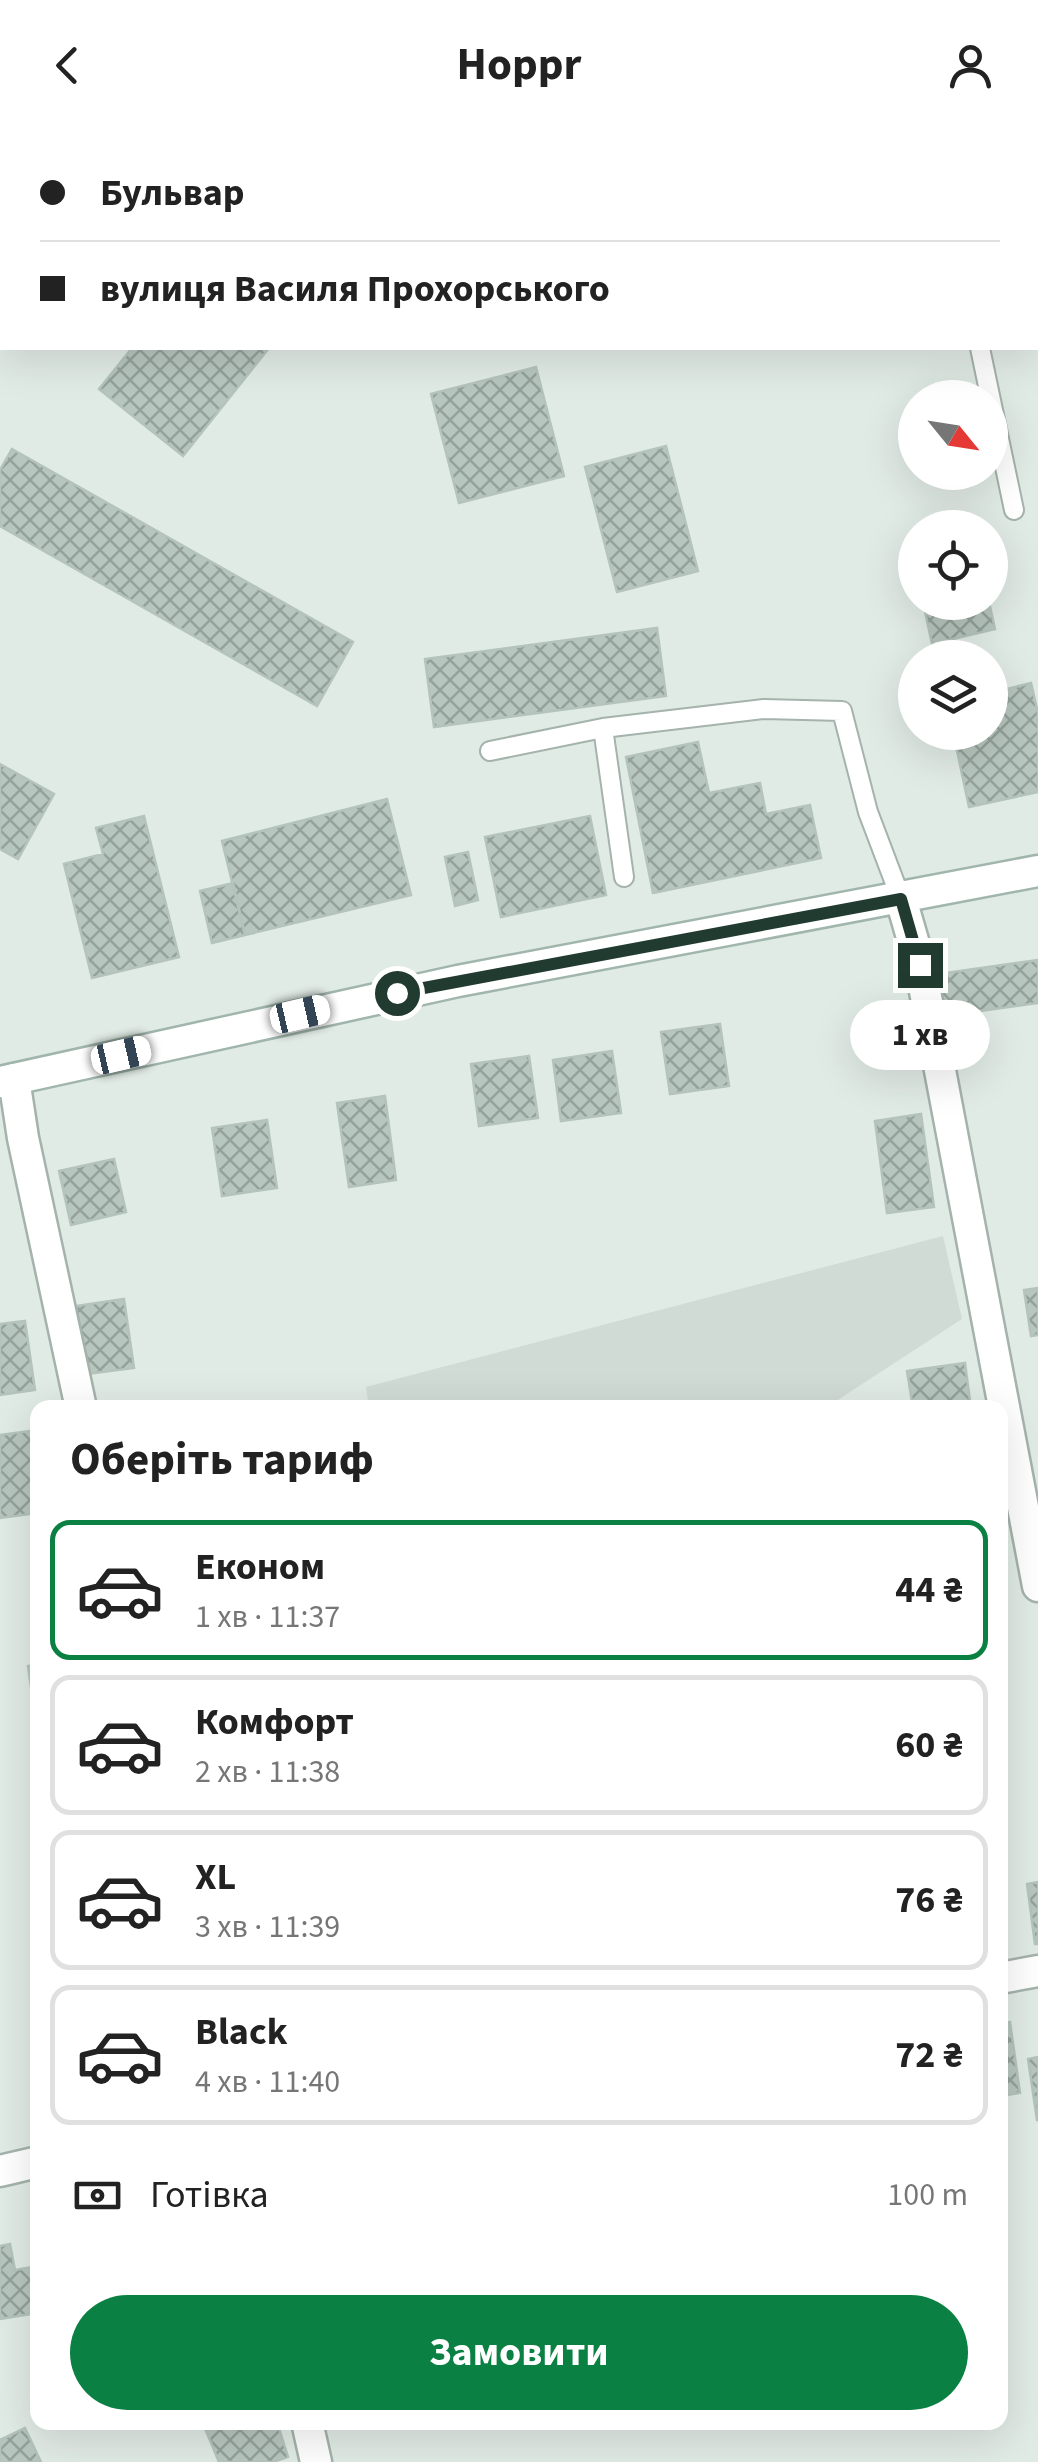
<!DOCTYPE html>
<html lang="uk">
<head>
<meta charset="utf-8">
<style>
	:root { --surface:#fff; --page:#f2f2f2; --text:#222; --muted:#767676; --line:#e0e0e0; --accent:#0b8043 }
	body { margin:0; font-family:"Source Sans 3",sans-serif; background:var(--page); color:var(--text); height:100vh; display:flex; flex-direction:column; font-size:38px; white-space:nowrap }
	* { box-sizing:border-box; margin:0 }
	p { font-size:32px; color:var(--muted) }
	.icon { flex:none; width:55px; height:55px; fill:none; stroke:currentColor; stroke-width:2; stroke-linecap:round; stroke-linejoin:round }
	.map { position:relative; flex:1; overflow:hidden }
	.sheet { position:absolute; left:30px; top:1270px; width:978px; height:1030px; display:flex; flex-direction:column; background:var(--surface); border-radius:20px; box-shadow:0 10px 40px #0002 }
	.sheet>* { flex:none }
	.banner { position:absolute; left:0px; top:0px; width:1040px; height:220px; box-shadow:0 10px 40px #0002; display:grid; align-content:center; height:220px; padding:0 40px; background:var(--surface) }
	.needle { width:65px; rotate:120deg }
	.fabs { position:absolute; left:898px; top:250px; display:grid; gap:20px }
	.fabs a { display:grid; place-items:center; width:110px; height:110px; border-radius:50%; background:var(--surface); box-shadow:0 10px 40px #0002; font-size:50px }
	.end { position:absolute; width:45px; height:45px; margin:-22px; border:12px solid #223b31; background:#fff; box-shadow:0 0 0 5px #fff }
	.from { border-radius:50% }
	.bubble { position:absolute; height:70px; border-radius:35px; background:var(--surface); box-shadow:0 10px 40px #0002; font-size:32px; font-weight:700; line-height:70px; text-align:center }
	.car { position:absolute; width:30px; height:60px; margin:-30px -15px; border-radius:12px; box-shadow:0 0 8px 2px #0007; background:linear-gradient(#fff 24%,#345 0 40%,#fff 0 76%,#345 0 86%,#fff 0) }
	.banner b { display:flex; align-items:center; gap:35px; height:95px; font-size:38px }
	.banner b+b { border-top:2px solid var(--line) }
	.banner i { width:25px; height:25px; background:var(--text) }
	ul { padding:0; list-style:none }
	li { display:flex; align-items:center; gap:30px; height:140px; margin:0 20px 15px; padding:0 20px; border:5px solid var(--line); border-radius:20px }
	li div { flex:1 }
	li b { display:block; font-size:38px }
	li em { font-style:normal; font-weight:700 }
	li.current { border-color:var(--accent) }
	li>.icon { width:90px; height:90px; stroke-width:1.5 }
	h2 { padding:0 40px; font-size:45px; line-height:120px }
	.pay { display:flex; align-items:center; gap:25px; height:110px; padding:0 40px; font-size:38px }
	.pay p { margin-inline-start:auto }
	.button { display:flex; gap:20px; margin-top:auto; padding:20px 40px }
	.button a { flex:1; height:115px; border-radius:60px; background:var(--accent); color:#fff; font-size:40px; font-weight:700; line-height:115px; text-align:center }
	header { display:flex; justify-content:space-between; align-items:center; height:130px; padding:0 40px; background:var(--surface); font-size:45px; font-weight:700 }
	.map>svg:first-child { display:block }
	.built { fill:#cfdbd4 }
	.building { fill:url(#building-cross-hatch); stroke:#b4c4bc; stroke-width:2.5 }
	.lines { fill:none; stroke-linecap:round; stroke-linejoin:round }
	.lane-casing { stroke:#a4b3ab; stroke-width:22 }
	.street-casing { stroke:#a4b3ab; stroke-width:35 }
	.secondary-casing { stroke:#a0b6ac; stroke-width:35 }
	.lane { stroke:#fff; stroke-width:18 }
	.street { stroke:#fff; stroke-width:30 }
	.secondary { stroke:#fff; stroke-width:30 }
	.route { stroke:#223b31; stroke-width:12 }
</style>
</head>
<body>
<header><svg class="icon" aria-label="back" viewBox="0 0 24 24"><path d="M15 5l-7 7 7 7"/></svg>Hoppr<svg class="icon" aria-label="person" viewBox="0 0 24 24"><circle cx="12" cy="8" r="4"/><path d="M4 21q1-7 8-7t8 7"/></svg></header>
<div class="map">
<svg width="1038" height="2332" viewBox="0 0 1038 2332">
	<defs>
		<pattern id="building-cross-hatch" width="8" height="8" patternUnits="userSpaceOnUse" patternTransform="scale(2.5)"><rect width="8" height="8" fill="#b7c6be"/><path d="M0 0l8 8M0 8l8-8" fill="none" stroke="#94a29b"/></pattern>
	</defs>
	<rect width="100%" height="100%" fill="#e1ebe5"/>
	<path class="built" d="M943,1106L962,1189L827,1277H369L366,1257Z"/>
	<path class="building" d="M667,0H840L831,2Z
		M132,218H269L183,326L99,259Z
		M536,237L564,346L459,373L431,264Z
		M666,316L698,441L617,462L585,337Z
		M12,319L353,512L317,576L0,396V340Z
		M923,472H989L995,499L932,514Z
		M657,498L666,566L434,597L425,529Z
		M1031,553L1038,583V662L969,677L953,602H990V563Z
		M698,612L709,663L760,653L766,684L810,675L821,728L653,763L626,627Z
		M0,634L54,664L18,729L0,719Z
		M387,669L411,765L245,805L222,711Z
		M144,686L179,827L92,848L64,734L103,724L96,698Z
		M590,686L606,765L501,787L485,707Z
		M468,722L478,770L455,776L445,727Z
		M233,753L245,805L212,813L200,761Z
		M1038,830V873L944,886L938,844Z
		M720,894L729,956L670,964L661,902Z
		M612,921L621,983L561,991L553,930Z
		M529,926L538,988L479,996L471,934Z
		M385,966L396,1050L349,1057L337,973Z
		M921,984L934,1077L887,1083L875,991Z
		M267,990L277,1058L222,1066L212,998Z
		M114,1029L126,1082L71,1095L59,1041Z
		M1038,1158V1205L1031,1206L1024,1160Z
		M124,1169L134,1238L86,1244L76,1176Z
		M25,1191L35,1260L0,1265V1194Z
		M965,1233L971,1278H913L907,1241Z
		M38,1300V1383L0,1388V1305Z
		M38,1535V1607L28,1536Z
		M1038,1752V1814H1035L1027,1754Z
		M1010,1892L1020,1963L1000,1966V1894Z
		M1038,1927V1990H1037L1028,1929Z
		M10,2114L15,2140L38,2136V2183L0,2189V2116Z
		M216,2292H277L288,2327L273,2332H219L204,2296Z
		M25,2298L41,2332H0V2310Z"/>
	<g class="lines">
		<g class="lane-casing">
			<path id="lane" d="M614,0L615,2
				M922,0L924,2
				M899,2L908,0
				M0,13L2,15
				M980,218L1014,380
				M603,598L624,747
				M490,621L603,598L764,579L842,581L868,682L901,769"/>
		</g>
		<g class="street-casing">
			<path id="street" d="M901,769L920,835L1038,1456
				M14,949L23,1008L81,1278
				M1000,1848L1038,1841
				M0,2041L38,2032
				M307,2292L316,2332"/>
		</g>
		<g class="secondary-casing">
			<path id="secondary" d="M157,2L159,0
				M0,176L2,174
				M0,952L458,851L1038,741"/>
		</g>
		<use href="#lane" class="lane"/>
		<use href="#street" class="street"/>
		<use href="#secondary" class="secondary"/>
	</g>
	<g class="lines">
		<path class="route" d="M397,863L901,769L920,835"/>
	</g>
</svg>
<div class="fabs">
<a><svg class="needle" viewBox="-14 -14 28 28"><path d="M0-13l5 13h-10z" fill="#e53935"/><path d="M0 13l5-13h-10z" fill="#767676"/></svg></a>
<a><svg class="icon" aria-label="locate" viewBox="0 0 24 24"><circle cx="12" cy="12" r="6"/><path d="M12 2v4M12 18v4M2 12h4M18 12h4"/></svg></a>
<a><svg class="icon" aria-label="layers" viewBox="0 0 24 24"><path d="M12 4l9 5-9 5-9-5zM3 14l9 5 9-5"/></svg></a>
</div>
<i class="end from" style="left:397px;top:863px"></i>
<i class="end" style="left:920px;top:835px"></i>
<div class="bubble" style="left:850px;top:870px;width:140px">1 хв</div>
<i class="car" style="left:300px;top:884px;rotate:77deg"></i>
<i class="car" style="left:121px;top:925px;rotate:77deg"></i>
<div class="banner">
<b><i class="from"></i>Бульвар</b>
<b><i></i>вулиця Василя Прохорського</b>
</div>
<section class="sheet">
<h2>Оберіть тариф</h2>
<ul>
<li class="current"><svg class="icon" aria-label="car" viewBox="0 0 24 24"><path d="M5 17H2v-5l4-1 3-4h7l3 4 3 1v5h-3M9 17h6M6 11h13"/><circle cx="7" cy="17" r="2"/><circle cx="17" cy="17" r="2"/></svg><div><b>Економ</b><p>1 хв · 11:37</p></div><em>44 ₴</em></li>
<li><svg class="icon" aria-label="car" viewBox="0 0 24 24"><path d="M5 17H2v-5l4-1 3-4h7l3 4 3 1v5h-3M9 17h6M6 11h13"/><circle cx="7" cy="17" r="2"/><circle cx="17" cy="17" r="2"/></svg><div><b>Комфорт</b><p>2 хв · 11:38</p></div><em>60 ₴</em></li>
<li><svg class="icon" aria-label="car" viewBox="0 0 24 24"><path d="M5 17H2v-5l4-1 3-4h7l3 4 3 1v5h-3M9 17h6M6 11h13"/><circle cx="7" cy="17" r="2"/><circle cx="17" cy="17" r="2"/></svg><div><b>XL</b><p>3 хв · 11:39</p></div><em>76 ₴</em></li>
<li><svg class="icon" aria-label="car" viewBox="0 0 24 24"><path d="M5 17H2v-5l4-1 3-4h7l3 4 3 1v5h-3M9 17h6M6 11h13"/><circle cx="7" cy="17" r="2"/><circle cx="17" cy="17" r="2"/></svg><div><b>Black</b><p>4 хв · 11:40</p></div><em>72 ₴</em></li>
</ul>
<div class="pay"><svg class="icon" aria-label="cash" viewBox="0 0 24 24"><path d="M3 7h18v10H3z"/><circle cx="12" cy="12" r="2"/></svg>Готівка<p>100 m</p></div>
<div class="button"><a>Замовити</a></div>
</section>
</div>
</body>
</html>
